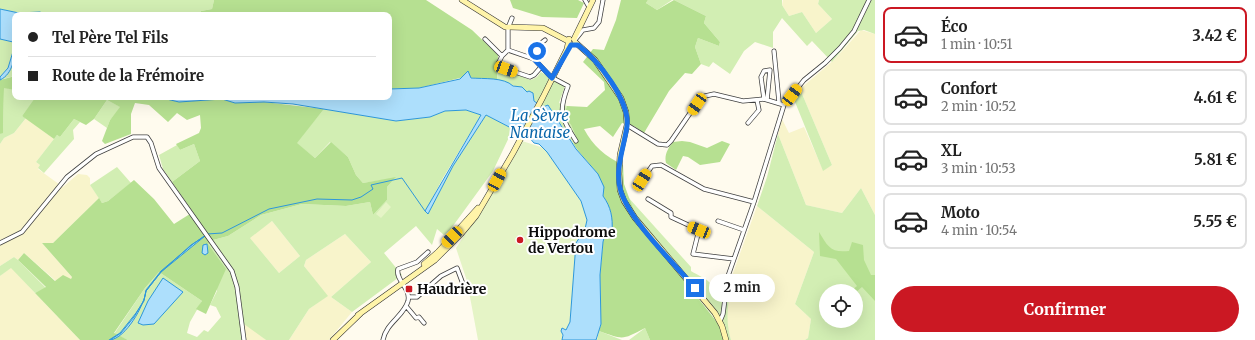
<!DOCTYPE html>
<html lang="fr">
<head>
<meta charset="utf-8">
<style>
	:root { --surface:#fff; --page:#f6f6f6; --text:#222; --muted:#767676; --line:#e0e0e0; --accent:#cb1823 }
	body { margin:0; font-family:Merriweather,serif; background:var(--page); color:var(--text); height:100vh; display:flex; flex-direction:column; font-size:15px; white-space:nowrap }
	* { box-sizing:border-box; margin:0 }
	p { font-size:13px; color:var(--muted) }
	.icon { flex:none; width:22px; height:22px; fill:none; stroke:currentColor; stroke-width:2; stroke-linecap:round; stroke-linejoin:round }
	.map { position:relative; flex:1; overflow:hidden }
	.sheet { display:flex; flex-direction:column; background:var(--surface); width:380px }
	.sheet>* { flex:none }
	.guide { position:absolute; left:12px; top:12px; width:380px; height:88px; border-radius:8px; box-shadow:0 4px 16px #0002; display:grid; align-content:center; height:88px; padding:0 16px; background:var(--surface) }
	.buttons { position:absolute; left:819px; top:284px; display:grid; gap:8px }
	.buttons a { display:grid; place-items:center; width:44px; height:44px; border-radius:50%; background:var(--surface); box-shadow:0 4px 16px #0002; font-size:20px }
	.end { position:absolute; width:18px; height:18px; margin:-9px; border:5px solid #1a73e8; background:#fff; box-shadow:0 0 0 2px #fff }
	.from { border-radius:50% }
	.bubble { position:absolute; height:28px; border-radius:14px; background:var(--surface); box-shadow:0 4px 16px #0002; font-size:13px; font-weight:700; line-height:28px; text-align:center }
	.car { position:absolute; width:12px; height:24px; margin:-12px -6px; border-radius:5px; box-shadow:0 0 3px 1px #0007; background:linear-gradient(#f5c518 24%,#345 0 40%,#f5c518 0 76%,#345 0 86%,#f5c518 0) }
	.guide b { display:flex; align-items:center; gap:14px; height:38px; font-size:15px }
	.guide b+b { border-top:1px solid var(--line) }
	.guide i { width:10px; height:10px; background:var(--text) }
	ul { padding:7px 0 0; list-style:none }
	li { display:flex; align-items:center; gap:12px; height:56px; margin:0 8px 6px; padding:0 8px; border:2px solid var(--line); border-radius:8px }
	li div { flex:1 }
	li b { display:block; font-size:15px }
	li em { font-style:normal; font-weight:700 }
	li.active { border-color:var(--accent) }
	li>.icon { width:36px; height:36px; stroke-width:1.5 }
	.button { display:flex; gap:8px; margin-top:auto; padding:8px 16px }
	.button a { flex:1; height:46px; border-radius:24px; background:var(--accent); color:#fff; font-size:16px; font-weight:700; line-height:46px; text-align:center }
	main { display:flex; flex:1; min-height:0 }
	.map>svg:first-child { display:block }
	.farmland { fill:#f8f4cb }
	.green { fill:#d2eeb3; fill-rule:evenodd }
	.forest { fill:#b6e091 }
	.pitch { fill:#e5f4c6 }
	.water { fill:#addffc; stroke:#2d97da }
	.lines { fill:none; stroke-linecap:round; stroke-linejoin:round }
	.stream { stroke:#2d97da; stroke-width:1 }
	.street-casing { stroke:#404040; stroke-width:5 }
	.secondary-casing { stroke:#2f2f2f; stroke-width:6 }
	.street { stroke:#fff; stroke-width:3.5 }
	.secondary { stroke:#fff4a9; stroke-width:5 }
	.route { stroke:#1a73e8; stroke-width:5 }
	.poi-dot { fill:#cb1823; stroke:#fff; stroke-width:1.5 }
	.labels { text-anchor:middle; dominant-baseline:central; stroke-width:4; stroke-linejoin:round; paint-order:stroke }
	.poi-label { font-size:14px; font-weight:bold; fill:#0d0d0d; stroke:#fff; text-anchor:start }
	.water-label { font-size:15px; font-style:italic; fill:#0a67ab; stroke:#fff }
</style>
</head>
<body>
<main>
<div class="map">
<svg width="875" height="340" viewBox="0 0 875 340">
	<rect width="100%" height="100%" fill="#fffbee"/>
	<path class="farmland" d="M783,0H819L818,4L832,19L816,33L802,12L789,16L782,5Z
		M861,30L875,34V215L861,188L842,213L806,205L778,134L782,119L789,133L804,127L823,170L832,165L800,89L835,59Z
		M26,118L54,139L36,162L40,165L38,169L63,187L78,174L87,175L90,178V185L99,198L53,243H42L72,277L71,279L56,281L24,253L18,260L14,257L0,266V144L4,138L14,133Z
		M757,206L814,252L795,304L811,319L808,338L805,340H731L727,325V313L732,276Z
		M272,221L300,256L279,273L249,237Z
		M345,234L371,262L331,297L352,312L329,340H289L309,309L327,296L304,266L306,260Z
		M11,267L35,293L80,340H0V276Z
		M244,324L248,325L266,340H246Z"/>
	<path class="green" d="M0,0H214L212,9L201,11L200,15H46L40,12L19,13L0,9Z
		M648,0H672L657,10L646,3Z
		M674,0H782V5L789,16L802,12L816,33L832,19L818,4L819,0H875V34L864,30L858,31L832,62L812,41L807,46L782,18L773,32V48L755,42L744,51L730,74L713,62L709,67L701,64L695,47L698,38L719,46L720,42L704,23L706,16Z
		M0,39L13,42L15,44L8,68L0,77Z
		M15,56V76L2,79L11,68Z
		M498,67L531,80L537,77L541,72L565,86L559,103L567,106L564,115L571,125L577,139L573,143L548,105L543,107C534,102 529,94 521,88C519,87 502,82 497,80Z
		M4,87L15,90V97L36,98L22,116L26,118L14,133L4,138L0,144V134L3,132Z
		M800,89L832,165L823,171L793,97Z
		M107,100L121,107L110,120L107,128L94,119Z
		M324,109L396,121L430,117L445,111L466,110L481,115L443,178L426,210L428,214L453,166L486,115L513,129L493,171L450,230L444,235L437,229L432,245L416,226L384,253L402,275L352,312L331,297L371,262L345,234L306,260L304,266L328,296L309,309L289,340H266L244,324L246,340H128L114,334L145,288L159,272L202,301L190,322L187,333L197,337L204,330L208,332L221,317L216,307L210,305L217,291L208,244L213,240L228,236L261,215L302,204L346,206L370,202L373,215L387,200V187L395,178L363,183L356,175L348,157L330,142L315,158L296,143ZM272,221L300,256L279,273L250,238Z
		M74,119L80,122L73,130L74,139L44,173L38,168L40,165L36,162L57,135L60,137Z
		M778,134L806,205L842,213L861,188L875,215V340H805L808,338L811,319L795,304L814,252L757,206L767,177ZM826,291H856V321H826Z
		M194,144L200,161L172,182L163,169L159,155L177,145L180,150Z
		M117,167L131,183L108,201L102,203L90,185Z
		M627,196L691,267V271C697,275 706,278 710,283L731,286C728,307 725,320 731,340H724L720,325L638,222Z
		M14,257L18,260L46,288L35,293L11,268L0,276V266Z
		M645,328L650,340H629Z
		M599,331L622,340H597Z"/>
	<path class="forest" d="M214,0H426L472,30L498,55L497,80L464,77L419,88L389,89V15H200L201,11L212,9Z
		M510,0H578L584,3L577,18L542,17L513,8Z
		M621,0H648L646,3L657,10L674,0L706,16L704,23L720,42L719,46L698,38L695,47L701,64L692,74L685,73L669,91L644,133L634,126L622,123L613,137L600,126L584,129C593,146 605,156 623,165L624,184L638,222L720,326L724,340H650L645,328C622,340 624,340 599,331L601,324L600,275L603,242L604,238L612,231L607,202L603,196C605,173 583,161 573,143L577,139L571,125L564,115L567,106L587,107L605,90L604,82L583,62L593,49L604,50L616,20Z
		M15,76V90L4,88L3,133L0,134V80Z
		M34,97H158L179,102L222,99L235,103L264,102L324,109L297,143L315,158L331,142L348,157L356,175L363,183L396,177L387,187V200L373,215L370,202L346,206L302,204L261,215L228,236L213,240L208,244L226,269L206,314L196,309L202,301L159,272L145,288L114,333L128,340H80L35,293L46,287L18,260L24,253L55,281L63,275L71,279L72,277L42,243H53L99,198L102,203L108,201L134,180L154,199L174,224L193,212L172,182L200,161L194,144L180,150L176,144L199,133L201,128L200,115L187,120L177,113L168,122L149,105L135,103L131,114V134L105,144L102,141L110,120L120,107L107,100L94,119L86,125L74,119L60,137L57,135L54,139L22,116L35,98Z
		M682,141L690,142L707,148L722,141L730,144L720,162L700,165L688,157L683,156L676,170L666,163C664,155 668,148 673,142Z
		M819,232C828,247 831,253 849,251L852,242L863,245L864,260L871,275H875V301L862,287L856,292L851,291L857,286L836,259L820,256Z"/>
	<path class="pitch" d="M522,141L541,147L547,152L581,201L587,220L585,229L576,243L570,322L566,330L562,329V340H478L467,281L456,248L502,179Z
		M386,202L391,207L381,218L376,214Z"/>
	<path class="water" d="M0,9L19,13L40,12L46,15H15V44L13,42L0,39Z
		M15,45C15,57 13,74 0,80V77L8,68Z
		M468,71L471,78C483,79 504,77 513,86L522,87L527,92L529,91L533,93L534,101L543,107L548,105L576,149L598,174L604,187L603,196C611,207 613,218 612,231L604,238L603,242L600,275L601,324L596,340H562L563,335L561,331L562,328L566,330L570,322L576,243L585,229L587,220L581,201L547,152L539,144L534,143C529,137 521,129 513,129L486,115L453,166L428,214L425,211L481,115L466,110L445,111L430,117L396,121L293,104L264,102L235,103L222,99L179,102L158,97H389V89L419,88L460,79Z
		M205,236L161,272L146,291C144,306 126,338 110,340L121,333L134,317L144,300L146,291L161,272L191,245Z
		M207,244L208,253L205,255L202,253L203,245Z
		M163,278L183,292L154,324L143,325L138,323L148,301Z"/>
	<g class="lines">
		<path class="stream" d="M109,340L120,333L136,313L144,301L146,290L161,271L193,244L207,234L222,233L269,209L317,199L352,200L361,197L373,189L371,185L402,178L425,211"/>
		<g class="street-casing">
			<path id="street" d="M585,0L589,7
				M512,18L508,28V50L534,59L551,77L568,86C558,112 561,118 576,141
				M485,39L502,56
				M575,40L583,30L594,28L599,22L603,0
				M508,50L502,56L498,64L506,69L530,77L534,75L541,67
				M774,51L779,102
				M534,59L540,44L545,40
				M764,99L761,77L764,71L770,70L767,100
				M748,123L759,110L757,100
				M627,125L658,144L667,145L671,141L697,103L705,96L714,94L743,101L764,99L784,105
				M642,180L652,166L661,165L704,189L754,202
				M648,199L671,213V217L699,230L693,254L734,259
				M718,221L744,230
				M0,243L22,232L67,177L96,154L133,137H147L151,143L159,168L232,271L237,287L244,340
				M409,297H417L441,276L457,268L463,284
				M406,306L416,318L419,317L424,323
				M720,321L723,314L728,276L754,202L784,105L804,80L825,63L840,48L854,31L869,0
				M383,340C386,323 404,316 408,301C411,288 395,280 398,269L417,262L428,252"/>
		</g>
		<g class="secondary-casing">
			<path id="secondary" d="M462,0L505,27L543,28L568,41
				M574,39L593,0
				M575,42L595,60L621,98L626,112L627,125L620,155L619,174L620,190L624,201L635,218L715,313L722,326L726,340
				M424,264L438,252L478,208
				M358,315L435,260L461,234L476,216L513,153L543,97L567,49L569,39
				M333,340L361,313"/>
		</g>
		<use href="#street" class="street"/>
		<use href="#secondary" class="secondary"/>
	</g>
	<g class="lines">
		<path class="route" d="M537,51L534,59L552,78L571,45H578C598,60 630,101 627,126C624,148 614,170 621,192C631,222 673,262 695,288"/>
	</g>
	<g class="poi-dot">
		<circle cx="520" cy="240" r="4"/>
		<rect x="405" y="285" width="8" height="8" rx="2"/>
	</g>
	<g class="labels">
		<g class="poi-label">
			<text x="528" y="232">Hippodrome<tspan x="528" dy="16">de Vertou</tspan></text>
			<text x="417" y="289">Haudrière</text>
		</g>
		<g class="water-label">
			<text x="540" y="115">La Sèvre<tspan x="540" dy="17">Nantaise</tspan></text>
		</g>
	</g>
</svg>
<div class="buttons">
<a><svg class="icon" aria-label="locate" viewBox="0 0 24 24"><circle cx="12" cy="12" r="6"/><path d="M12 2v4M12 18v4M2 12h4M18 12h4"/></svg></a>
</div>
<i class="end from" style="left:537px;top:51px"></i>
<i class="end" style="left:695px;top:288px"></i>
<div class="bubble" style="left:709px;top:274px;width:66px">2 min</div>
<i class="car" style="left:506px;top:69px;rotate:110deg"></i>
<i class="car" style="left:792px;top:95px;rotate:37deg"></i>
<i class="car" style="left:697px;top:104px;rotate:214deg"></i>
<i class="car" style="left:497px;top:180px;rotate:29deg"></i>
<i class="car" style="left:642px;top:180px;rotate:33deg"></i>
<i class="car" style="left:699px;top:230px;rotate:292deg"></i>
<i class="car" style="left:452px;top:237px;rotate:224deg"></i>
<div class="guide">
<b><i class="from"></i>Tel Père Tel Fils</b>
<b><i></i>Route de la Frémoire</b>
</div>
</div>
<section class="sheet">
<ul>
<li class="active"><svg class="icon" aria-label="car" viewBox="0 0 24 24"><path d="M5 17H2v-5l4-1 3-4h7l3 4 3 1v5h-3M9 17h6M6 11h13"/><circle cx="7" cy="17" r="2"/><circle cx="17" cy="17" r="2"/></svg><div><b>Éco</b><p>1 min · 10:51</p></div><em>3.42 €</em></li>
<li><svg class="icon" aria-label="car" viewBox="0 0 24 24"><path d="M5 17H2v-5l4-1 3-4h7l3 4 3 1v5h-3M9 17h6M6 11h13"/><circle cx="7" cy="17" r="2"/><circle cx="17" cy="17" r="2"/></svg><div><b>Confort</b><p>2 min · 10:52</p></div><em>4.61 €</em></li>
<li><svg class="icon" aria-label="car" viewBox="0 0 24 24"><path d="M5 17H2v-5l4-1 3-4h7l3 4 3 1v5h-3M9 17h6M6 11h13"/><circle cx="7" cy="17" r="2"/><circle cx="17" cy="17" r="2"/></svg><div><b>XL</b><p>3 min · 10:53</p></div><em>5.81 €</em></li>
<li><svg class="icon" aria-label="car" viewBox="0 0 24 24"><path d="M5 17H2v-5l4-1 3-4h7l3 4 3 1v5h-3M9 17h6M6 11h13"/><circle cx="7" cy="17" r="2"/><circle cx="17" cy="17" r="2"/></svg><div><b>Moto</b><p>4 min · 10:54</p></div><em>5.55 €</em></li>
</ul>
<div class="button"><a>Confirmer</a></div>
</section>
</main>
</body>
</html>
